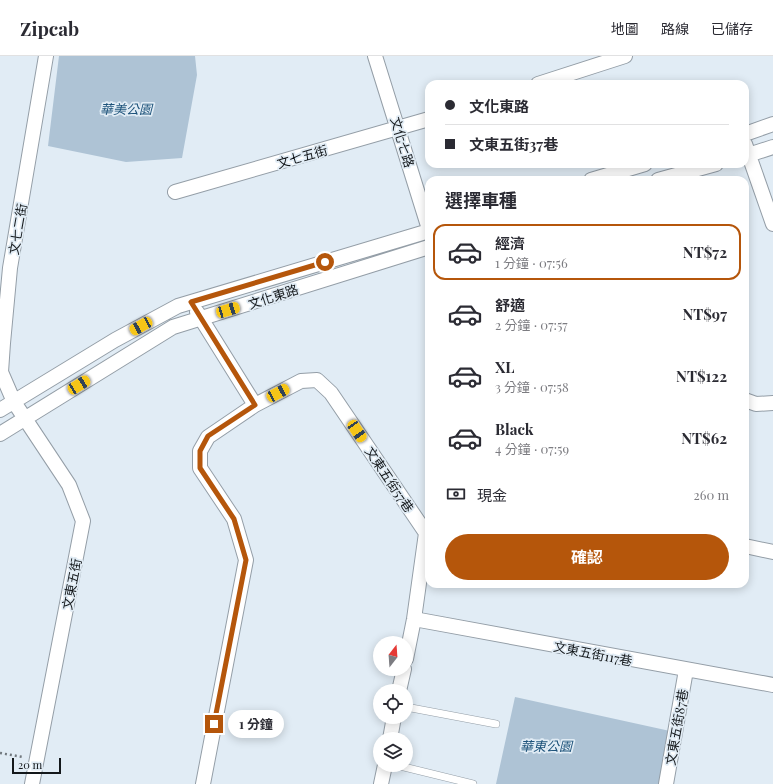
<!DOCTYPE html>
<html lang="zh-TW">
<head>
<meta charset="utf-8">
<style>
	:root { --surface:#fff; --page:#f7f7f7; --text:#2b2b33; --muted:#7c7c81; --line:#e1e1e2; --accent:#b5560b }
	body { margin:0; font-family:"Playfair Display","Noto Sans TC",serif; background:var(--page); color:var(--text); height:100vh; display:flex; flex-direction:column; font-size:15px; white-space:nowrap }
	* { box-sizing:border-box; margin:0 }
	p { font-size:13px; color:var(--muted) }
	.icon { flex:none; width:22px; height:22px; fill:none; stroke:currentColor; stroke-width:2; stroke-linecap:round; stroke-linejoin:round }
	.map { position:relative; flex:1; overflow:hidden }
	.panel { position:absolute; left:425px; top:120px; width:324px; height:412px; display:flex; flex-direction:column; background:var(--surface); border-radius:12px; box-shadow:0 2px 10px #0003 }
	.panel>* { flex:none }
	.top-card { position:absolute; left:425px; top:24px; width:324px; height:88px; border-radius:12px; box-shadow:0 2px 10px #0003; display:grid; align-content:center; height:88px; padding:0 20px; background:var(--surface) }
	.needle { width:26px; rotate:17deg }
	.controls { position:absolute; left:373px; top:580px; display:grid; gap:8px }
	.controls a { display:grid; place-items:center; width:40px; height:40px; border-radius:50%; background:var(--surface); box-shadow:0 2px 10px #0003; font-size:20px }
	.scale { position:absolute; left:12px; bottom:10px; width:49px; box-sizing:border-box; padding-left:4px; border:2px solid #14181b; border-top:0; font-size:11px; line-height:14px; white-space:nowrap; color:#14181b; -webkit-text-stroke:3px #e1ecf5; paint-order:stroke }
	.end { position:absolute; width:18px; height:18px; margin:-9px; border:5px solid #b5560b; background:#fff; box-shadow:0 0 0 2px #fff }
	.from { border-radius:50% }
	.bubble { position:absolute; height:28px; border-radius:14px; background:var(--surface); box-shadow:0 2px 10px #0003; font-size:13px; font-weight:700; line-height:28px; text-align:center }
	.car { position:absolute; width:12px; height:24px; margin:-12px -6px; border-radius:5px; box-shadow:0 0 3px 1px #0007; background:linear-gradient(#f5c518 24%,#345 0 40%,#f5c518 0 76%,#345 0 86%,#f5c518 0) }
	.top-card b { display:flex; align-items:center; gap:14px; height:38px; font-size:15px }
	.top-card b+b { border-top:1px solid var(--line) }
	.top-card i { width:10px; height:10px; background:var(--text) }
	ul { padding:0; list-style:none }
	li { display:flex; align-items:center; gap:12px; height:56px; margin:0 8px 6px; padding:0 12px; border:2px solid transparent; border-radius:12px }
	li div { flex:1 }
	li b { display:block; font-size:15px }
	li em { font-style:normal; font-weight:700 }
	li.current { border-color:var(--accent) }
	li>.icon { width:36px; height:36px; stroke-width:1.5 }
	h2 { padding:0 20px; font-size:18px; line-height:48px }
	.pay { display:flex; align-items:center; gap:10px; height:44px; padding:0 20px; font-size:15px }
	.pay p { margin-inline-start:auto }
	.action { display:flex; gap:8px; margin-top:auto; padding:8px 20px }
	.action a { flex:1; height:46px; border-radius:24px; background:var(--accent); color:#fff; font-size:16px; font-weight:700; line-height:46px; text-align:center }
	header { display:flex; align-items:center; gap:24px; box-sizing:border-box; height:56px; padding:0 20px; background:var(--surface); border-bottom:1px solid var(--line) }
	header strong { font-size:19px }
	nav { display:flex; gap:22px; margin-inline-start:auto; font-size:14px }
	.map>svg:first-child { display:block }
	.green { fill:#aec3d5 }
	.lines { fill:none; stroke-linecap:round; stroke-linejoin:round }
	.service-casing { stroke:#949ea7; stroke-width:8 }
	.minor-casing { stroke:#949ea7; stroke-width:16 }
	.path { stroke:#72797f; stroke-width:2.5; stroke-dasharray:2 3; stroke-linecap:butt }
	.service { stroke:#fff; stroke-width:7 }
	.minor { stroke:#fff; stroke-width:14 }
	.route { stroke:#b5560b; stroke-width:5 }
	.labels { text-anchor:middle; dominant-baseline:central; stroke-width:3.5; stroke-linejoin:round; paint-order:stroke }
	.park-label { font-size:13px; font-style:italic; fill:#1d527a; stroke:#e1ecf5 }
	.street-label { font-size:13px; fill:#14181b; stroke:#e1ecf5 }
</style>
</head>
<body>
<header>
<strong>Zipcab</strong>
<nav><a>地圖</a><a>路線</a><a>已儲存</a></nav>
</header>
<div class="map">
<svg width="773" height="728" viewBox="0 0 773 728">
	<rect width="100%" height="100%" fill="#e1ecf5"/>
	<path class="green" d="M59,0H195L197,19L182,102L126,106L48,90Z
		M515,641L670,675L659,728H496Z"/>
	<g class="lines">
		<g class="service-casing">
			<path id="service" d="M406,651L496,668
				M396,709L473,728"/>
		</g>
		<g class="minor-casing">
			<path id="minor" d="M375,0L429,173
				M538,28L625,0
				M745,78L773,68
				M745,88L773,168
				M745,100L773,91
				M591,124L645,108
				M658,124L716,108
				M175,136L429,63
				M197,256L255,349
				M745,344L756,348L773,347
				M0,354L115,284L178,250L429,175
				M0,378L173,271L429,191
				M745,490L773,496
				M414,563L773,629
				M399,635L404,613
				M390,683L394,661
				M32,728L83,465L69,429L14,346L1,316L3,287L10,212L46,0
				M203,728L246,504L234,463L200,412V395L208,381L255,349L301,325L317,324L331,337L426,477L414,563L406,603
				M381,728L385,709
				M666,728L686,614"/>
		</g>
		<path class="path" d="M0,697L23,701"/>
		<use href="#service" class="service"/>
		<use href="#minor" class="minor"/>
	</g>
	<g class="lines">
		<path class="route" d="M214,668L246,504L234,463L200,412V395L208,380L255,349L191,246L325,206"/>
	</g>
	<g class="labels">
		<g class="park-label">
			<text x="126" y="52">華美公園</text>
			<text x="546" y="689">華東公園</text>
		</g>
		<g class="street-label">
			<text transform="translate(403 86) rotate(73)">文化七路</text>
			<text transform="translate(302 100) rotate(-16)">文七五街</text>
			<text transform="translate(17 173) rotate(-80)">文七二街</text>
			<text transform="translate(273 240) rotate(-18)">文化東路</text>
			<text transform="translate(390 423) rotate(56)">文東五街57巷</text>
			<text transform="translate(71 528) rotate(-79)">文東五街</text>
			<text transform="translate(593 597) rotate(11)">文東五街117巷</text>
			<text transform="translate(676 671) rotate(-80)">文東五街87巷</text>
		</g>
	</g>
</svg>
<div class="controls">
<a><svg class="needle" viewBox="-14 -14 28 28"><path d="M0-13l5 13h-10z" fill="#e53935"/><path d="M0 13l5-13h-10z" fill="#7c7c81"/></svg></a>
<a><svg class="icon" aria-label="locate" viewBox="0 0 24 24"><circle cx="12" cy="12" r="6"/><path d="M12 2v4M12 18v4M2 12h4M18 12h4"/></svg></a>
<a><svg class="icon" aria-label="layers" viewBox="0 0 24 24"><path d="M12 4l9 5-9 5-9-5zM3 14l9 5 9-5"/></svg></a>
</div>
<div class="scale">20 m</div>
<i class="end from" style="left:325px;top:206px"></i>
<i class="end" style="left:214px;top:668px"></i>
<div class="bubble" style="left:228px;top:654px;width:56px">1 分鐘</div>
<i class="car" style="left:228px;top:254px;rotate:73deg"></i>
<i class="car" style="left:141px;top:270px;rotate:241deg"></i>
<i class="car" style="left:79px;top:329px;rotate:58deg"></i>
<i class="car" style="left:278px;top:337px;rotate:62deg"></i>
<i class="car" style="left:357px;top:375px;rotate:146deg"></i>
<div class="top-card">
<b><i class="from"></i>文化東路</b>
<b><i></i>文東五街37巷</b>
</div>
<section class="panel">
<h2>選擇車種</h2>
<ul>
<li class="current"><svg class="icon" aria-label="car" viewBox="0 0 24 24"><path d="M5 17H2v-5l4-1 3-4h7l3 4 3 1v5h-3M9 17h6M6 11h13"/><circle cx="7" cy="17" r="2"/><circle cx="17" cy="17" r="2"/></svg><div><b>經濟</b><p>1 分鐘 · 07:56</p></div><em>NT$72</em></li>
<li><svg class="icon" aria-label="car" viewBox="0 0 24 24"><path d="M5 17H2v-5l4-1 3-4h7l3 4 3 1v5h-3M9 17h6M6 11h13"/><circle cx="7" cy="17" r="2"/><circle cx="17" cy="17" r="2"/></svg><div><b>舒適</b><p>2 分鐘 · 07:57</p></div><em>NT$97</em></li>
<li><svg class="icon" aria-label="car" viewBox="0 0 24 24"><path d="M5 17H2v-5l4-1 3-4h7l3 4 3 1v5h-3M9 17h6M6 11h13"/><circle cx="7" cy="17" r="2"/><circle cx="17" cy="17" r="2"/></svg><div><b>XL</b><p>3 分鐘 · 07:58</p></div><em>NT$122</em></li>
<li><svg class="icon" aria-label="car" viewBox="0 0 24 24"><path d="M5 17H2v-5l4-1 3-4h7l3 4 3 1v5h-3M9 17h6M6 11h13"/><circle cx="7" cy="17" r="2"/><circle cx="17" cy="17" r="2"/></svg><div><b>Black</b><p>4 分鐘 · 07:59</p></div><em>NT$62</em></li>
</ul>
<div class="pay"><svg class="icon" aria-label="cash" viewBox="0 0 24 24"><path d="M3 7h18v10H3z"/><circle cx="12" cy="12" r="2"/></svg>現金<p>260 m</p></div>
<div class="action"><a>確認</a></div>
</section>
</div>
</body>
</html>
